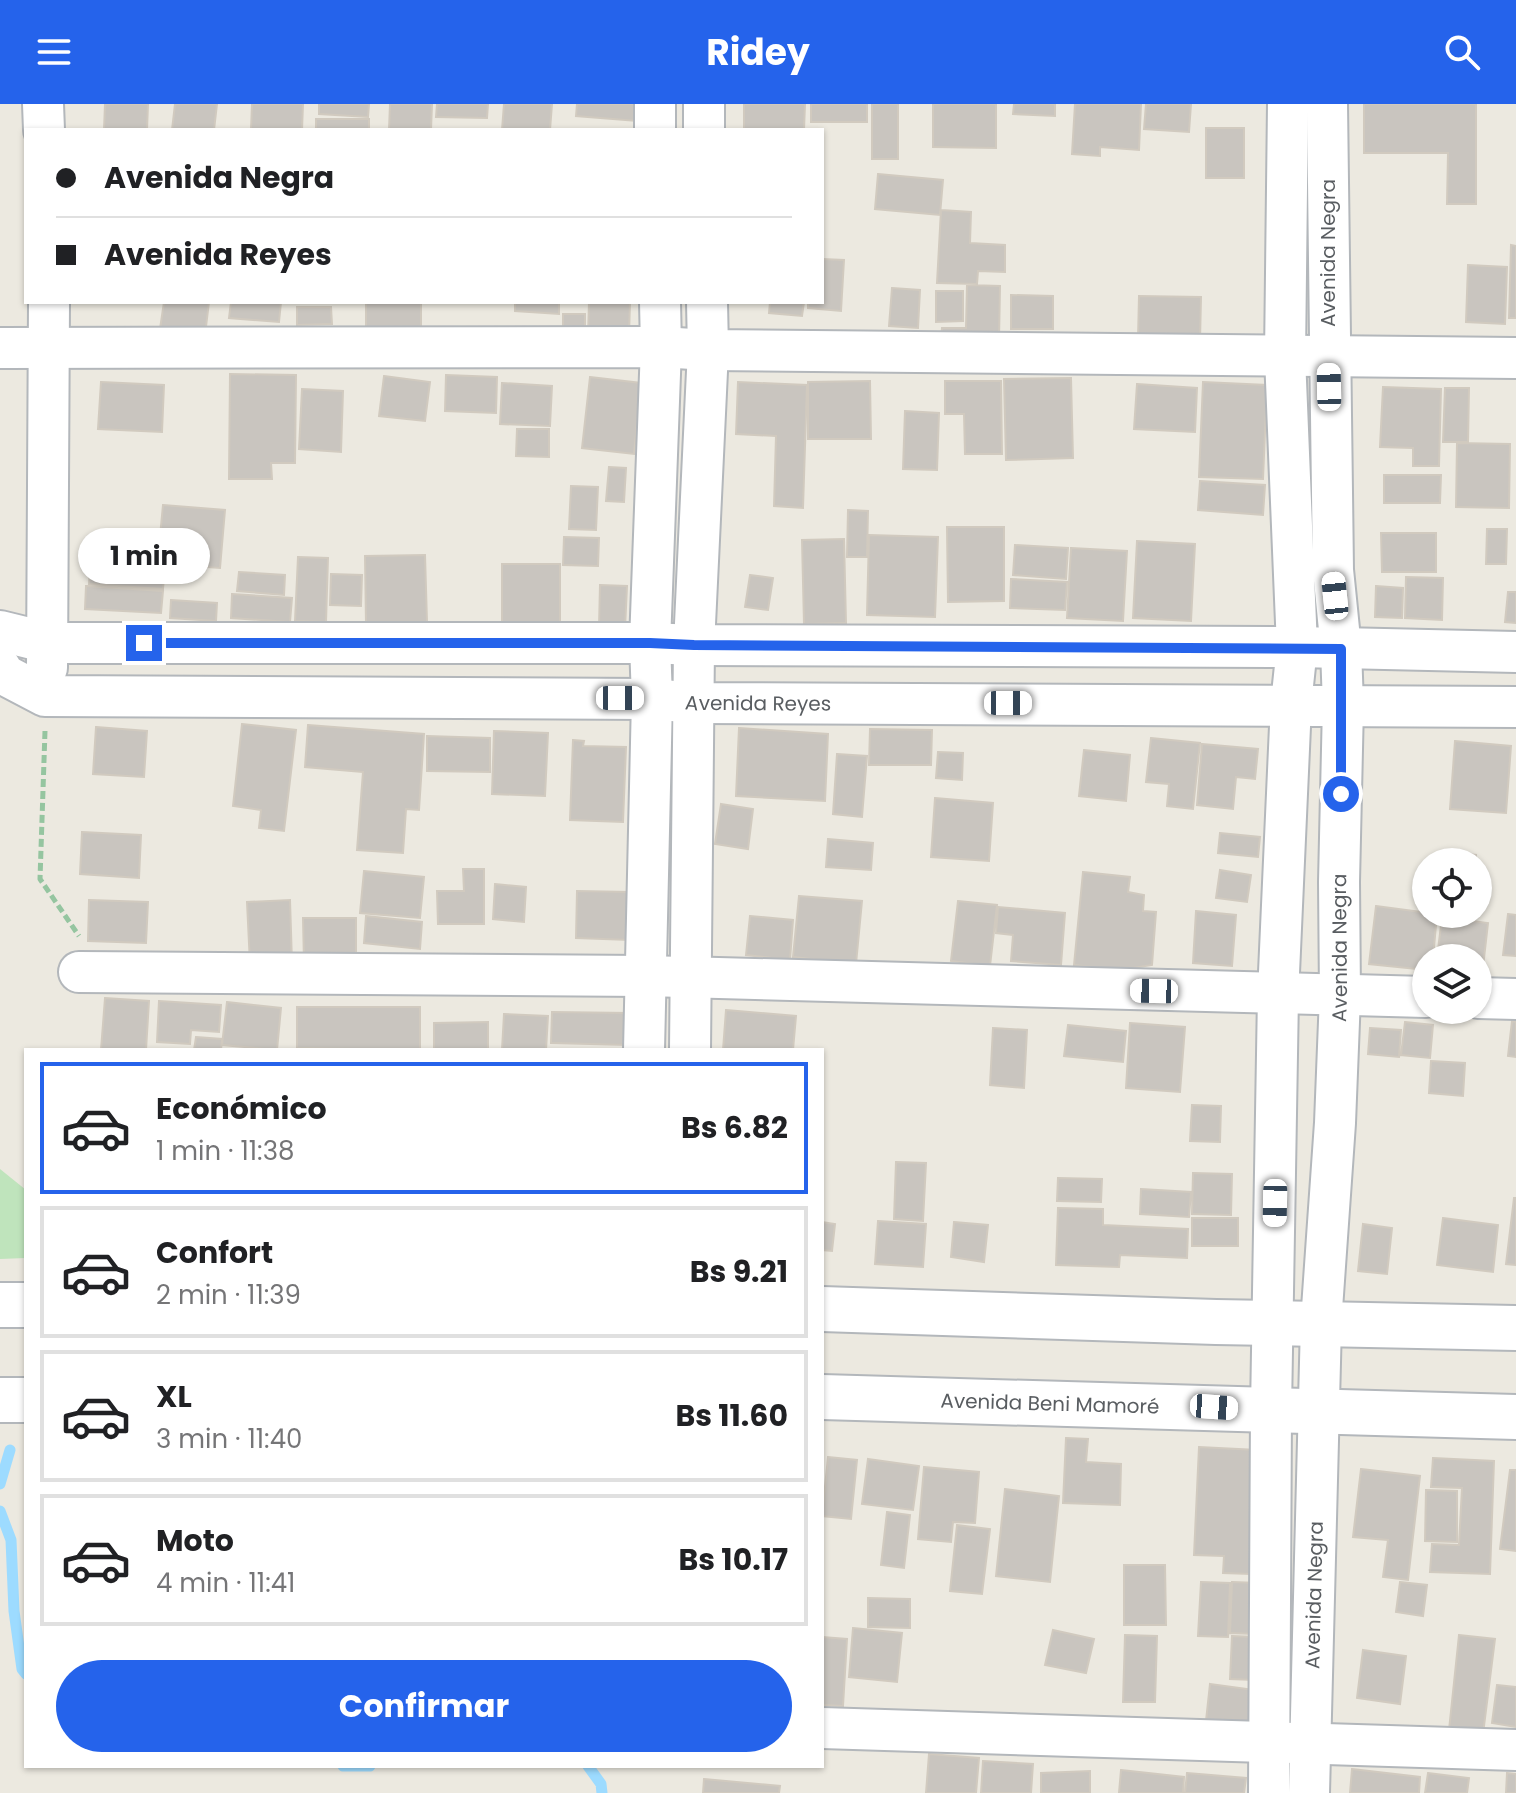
<!DOCTYPE html>
<html lang="es">
<head>
<meta charset="utf-8">
<style>
	:root { --surface:#fff; --page:#f2f2f2; --text:#202124; --muted:#757577; --line:#e0e0e0; --accent:#2563eb }
	body { margin:0; font-family:Poppins,sans-serif; background:var(--page); color:var(--text); height:100vh; display:flex; flex-direction:column; font-size:30px; white-space:nowrap }
	* { box-sizing:border-box; margin:0 }
	p { font-size:26px; color:var(--muted) }
	.icon { flex:none; width:44px; height:44px; fill:none; stroke:currentColor; stroke-width:2; stroke-linecap:round; stroke-linejoin:round }
	.map { position:relative; flex:1; overflow:hidden }
	.drawer { position:absolute; left:24px; top:944px; width:800px; height:720px; display:flex; flex-direction:column; background:var(--surface); border-radius:0px; box-shadow:0 2px 6px #0004 }
	.drawer>* { flex:none }
	.guide { position:absolute; left:24px; top:24px; width:800px; height:176px; border-radius:0px; box-shadow:0 2px 6px #0004; display:grid; align-content:center; height:176px; padding:0 32px; background:var(--surface) }
	.fabs { position:absolute; left:1412px; top:744px; display:grid; gap:16px }
	.fabs a { display:grid; place-items:center; width:80px; height:80px; border-radius:50%; background:var(--surface); box-shadow:0 2px 6px #0004; font-size:40px }
	.end { position:absolute; width:36px; height:36px; margin:-18px; border:10px solid #2563eb; background:#fff; box-shadow:0 0 0 4px #fff }
	.from { border-radius:50% }
	.bubble { position:absolute; height:56px; border-radius:28px; background:var(--surface); box-shadow:0 2px 6px #0004; font-size:26px; font-weight:700; line-height:56px; text-align:center }
	.car { position:absolute; width:24px; height:48px; margin:-24px -12px; border-radius:10px; box-shadow:0 0 6px 2px #0007; background:linear-gradient(#fff 24%,#345 0 40%,#fff 0 76%,#345 0 86%,#fff 0) }
	.guide b { display:flex; align-items:center; gap:28px; height:76px; font-size:30px }
	.guide b+b { border-top:2px solid var(--line) }
	.guide i { width:20px; height:20px; background:var(--text) }
	ul { padding:14px 0 0; list-style:none }
	li { display:flex; align-items:center; gap:24px; height:132px; margin:0 16px 12px; padding:0 16px; border:4px solid var(--line); border-radius:0px }
	li div { flex:1 }
	li b { display:block; font-size:30px }
	li em { font-style:normal; font-weight:700 }
	li.current { border-color:var(--accent) }
	li>.icon { width:72px; height:72px; stroke-width:1.5 }
	.cta { display:flex; gap:16px; margin-top:auto; padding:16px 32px }
	.cta a { flex:1; height:92px; border-radius:48px; background:var(--accent); color:#fff; font-size:32px; font-weight:700; line-height:92px; text-align:center }
	header { display:flex; justify-content:space-between; align-items:center; height:104px; padding:0 32px; background:var(--accent); color:#fff; font-size:36px; font-weight:700 }
	.map>svg:first-child { display:block }
	.green { fill:#bfe4bc }
	.lines { fill:none; stroke-linecap:round; stroke-linejoin:round }
	.stream { stroke:#9ddbff; stroke-width:11 }
	.building { fill:#c9c5bf; stroke:#d1cabf; stroke-width:2 }
	.minor-casing { stroke:#b3b7bb; stroke-width:44 }
	.tertiary-casing { stroke:#b3b7bb; stroke-width:48 }
	.path { stroke:#95c5a0; stroke-width:5; stroke-dasharray:8 4; stroke-linecap:butt }
	.minor { stroke:#fff; stroke-width:40 }
	.tertiary { stroke:#fff; stroke-width:44 }
	.route { stroke:#2563eb; stroke-width:10 }
	.labels { text-anchor:middle; dominant-baseline:central; stroke-width:7; stroke-linejoin:round; paint-order:stroke }
	.street-label { font-size:20px; fill:#595d61; stroke:#fff }
</style>
</head>
<body>
<header><svg class="icon" aria-label="menu" viewBox="0 0 24 24"><path d="M4 6h16M4 12h16M4 18h16"/></svg>Ridey<svg class="icon" aria-label="search" viewBox="0 0 24 24"><circle cx="10" cy="10" r="6"/><path d="M15 15l6 6"/></svg></header>
<div class="map">
<svg width="1516" height="1689" viewBox="0 0 1516 1689">
	<rect width="100%" height="100%" fill="#ece9e0"/>
	<path class="green" d="M0,1065L26,1086V1154L0,1155Z"/>
	<g class="lines">
		<path class="stream" d="M0,1380L10,1346
			M0,1407L11,1436L14,1507L22,1565L26,1570
			M343,1662H370
			M588,1662L601,1680L602,1689"/>
	</g>
	<path class="building" d="M105,0H148L147,26H104Z
		M175,0H217L214,26H172Z
		M252,0H303L302,26H251Z
		M319,0H369L368,13L319,10Z
		M390,0H432L431,26H389Z
		M437,0H488L487,14L436,13Z
		M504,0H552L550,26H502Z
		M577,0H638L637,17L576,12Z
		M744,0H805L804,26H744Z
		M811,0H867V18H811Z
		M872,0H898V55H872Z
		M933,0H996V44L933,43Z
		M1014,0H1055V12L1013,10Z
		M1075,0H1141L1139,46L1100,43V52L1072,50Z
		M1146,0H1191L1189,28L1144,25Z
		M1364,0H1476V100H1447L1448,49H1364Z
		M316,15H369V26H316Z
		M1206,24H1244V74H1206Z
		M878,70L943,76L940,111L875,105Z
		M941,106L971,108L970,139L1005,141V168L978,167L977,180L937,179Z
		M1511,141L1516,142V214H1509Z
		M822,155L844,156L841,207L808,204V198H822Z
		M1468,161L1507,163L1505,220L1466,218Z
		M967,181L1000,182L999,236L941,235L942,224H966Z
		M892,184L920,186L918,224L889,222Z
		M936,187H963V217L936,218Z
		M1011,191L1053,192V225H1011Z
		M1139,192L1201,193L1200,237L1138,235Z
		M164,198H209L205,231L160,225Z
		M231,198H281L279,218L229,214Z
		M366,198H421V224H366Z
		M515,198H559V210L515,207Z
		M589,198H630L629,231H588Z
		M770,198H804L802,212L769,209Z
		M297,203H331L332,220L297,221Z
		M563,210H585V235L563,234Z
		M230,270L296,271L295,359H271L272,375H229Z
		M446,271L497,273L496,309L445,307Z
		M384,272L430,278L425,317L379,312Z
		M590,273L641,279L634,350L582,344Z
		M1071,274L1073,354L1006,356L1004,275Z
		M870,277L871,335H808V278Z
		M945,277H1001L1002,350H965L964,310H945Z
		M101,278L164,281L162,328L98,325Z
		M738,278L807,281L803,404L774,402L776,332L736,330Z
		M1203,278L1267,281L1263,375L1199,373Z
		M502,279L552,282L550,322L500,320Z
		M1137,280L1197,284L1195,328L1134,325Z
		M1383,283L1441,285L1439,362H1413V344L1380,343Z
		M1445,284H1469L1468,338H1443Z
		M302,285L343,287L341,348L299,345Z
		M905,307L939,309L937,366L903,365Z
		M517,325H549V353L516,352Z
		M1457,339L1510,340L1509,404L1456,403Z
		M609,363L626,364L624,398L606,397Z
		M1384,371H1441L1440,399H1384Z
		M1200,377L1265,381L1263,411L1198,406Z
		M571,382L598,383L596,426L569,425Z
		M163,401L225,406L220,464L165,460L163,485L89,480L92,438L159,443Z
		M848,406L868,407L867,453H847Z
		M947,423H1004V497L948,498Z
		M1487,425H1507L1506,460H1486Z
		M1381,429H1436V468H1382Z
		M869,431L938,433L935,513L867,511Z
		M564,433L599,434L598,462L563,461Z
		M844,435L846,519L804,520L802,436Z
		M1137,437L1195,440L1191,517L1133,514Z
		M1015,441L1068,444L1066,475L1013,471Z
		M1071,444L1127,447L1123,517L1067,514Z
		M425,451L427,518L366,519L365,452Z
		M298,453L328,454L326,518L295,517Z
		M502,460H560V526H502Z
		M239,468L285,471L284,491L237,487Z
		M331,470L362,471L361,502L330,501Z
		M750,471L773,474L768,506L745,503Z
		M1406,473L1443,474L1442,516L1405,514Z
		M1011,475L1067,478L1065,506L1010,504Z
		M600,481L627,482L625,525L599,523Z
		M86,482L163,487L161,509L85,505Z
		M1376,482L1403,484L1402,514L1375,513Z
		M1508,488H1516V519L1505,518Z
		M232,490L292,494L290,518L231,514Z
		M171,496L217,499L216,517L170,514Z
		M242,620L296,626L284,727L259,724L261,706L233,702Z
		M308,621L424,630L419,706L406,705L403,749L357,746L363,668L305,663Z
		M96,623L147,627L144,673L93,670Z
		M739,624L828,630L825,697L736,692Z
		M870,625L932,626L931,661H869Z
		M494,627L548,629L545,692L492,690Z
		M427,632L490,634V668L427,667Z
		M1151,634L1200,639L1193,705L1167,702L1169,680L1146,678Z
		M573,636L584,637L583,642L626,643L623,718L570,716Z
		M1455,637L1511,642L1506,709L1450,705Z
		M1202,640L1258,645L1255,675L1236,673L1233,705L1197,701Z
		M1084,646L1130,651L1126,697L1079,692Z
		M938,648L963,649L962,676L936,674Z
		M837,650L867,652L862,713L833,710Z
		M935,694L993,699L989,757L931,753Z
		M721,700L753,705L748,745L715,740Z
		M82,728L141,731L139,774L80,770Z
		M1220,729L1260,733L1258,753L1218,749Z
		M828,735L873,739L871,766L826,763Z
		M1445,748L1476,751V758H1444Z
		M463,765H484V820H438L437,787H464Z
		M1220,766L1251,771L1247,798L1216,794Z
		M364,767L424,773L420,814L360,809Z
		M1083,768L1130,773L1128,788L1144,791L1143,807L1156,808L1152,861L1121,866L1074,861Z
		M495,780L526,783L524,818L493,815Z
		M577,787L630,788V836L576,834Z
		M799,792L862,797L856,860L793,853Z
		M89,796L148,798L146,839L88,837Z
		M290,796L292,859L250,860L247,798Z
		M958,797L997,801L990,862L951,857Z
		M1376,802L1437,810L1433,854H1426V866L1369,860Z
		M998,803L1065,809L1061,861L1011,857L1013,831L996,829Z
		M1196,807L1236,811L1232,862L1193,859Z
		M1508,810L1516,811V852L1503,851Z
		M366,812L422,818L420,845L364,839Z
		M750,812L793,816L790,856L746,851Z
		M1442,813L1488,819L1483,863L1478,862V854H1437Z
		M303,814H356V858L304,859Z
		M105,894L149,897L146,946H101Z
		M159,897L221,901L219,928L191,926L190,940L157,938Z
		M227,898L281,904L277,946L222,941Z
		M297,903H420V946L297,944Z
		M726,906L796,912L793,946H723Z
		M552,908L629,909V941L551,939Z
		M504,910L548,912L546,946H502Z
		M1512,917L1516,918V953L1508,952Z
		M488,918V946H434V919Z
		M1405,918L1433,921L1430,954L1401,951Z
		M1130,919L1185,923L1180,988L1126,984Z
		M1068,921L1126,927L1123,958L1064,952Z
		M993,924L1027,926L1024,984L990,981Z
		M1370,924L1401,926L1399,953L1368,950Z
		M196,933L222,935L221,946H194Z
		M1431,957L1465,959L1463,992L1429,989Z
		M1192,1001L1221,1002L1220,1038L1190,1037Z
		M896,1058L926,1059L923,1117L894,1115Z
		M1193,1069L1232,1070L1231,1111L1192,1110Z
		M1058,1074L1102,1075L1101,1098L1057,1097Z
		M1141,1085L1191,1088L1189,1113L1140,1110Z
		M1514,1094H1516V1161L1506,1160Z
		M1058,1104L1103,1105V1121L1188,1125L1187,1154L1120,1151L1119,1163L1056,1161Z
		M1192,1114H1238V1142H1192Z
		M1443,1114L1498,1121L1493,1168L1437,1161Z
		M878,1117L926,1120L923,1163L875,1160Z
		M822,1118L835,1120L832,1147L822,1146Z
		M954,1118L988,1121L984,1158L951,1153Z
		M1363,1120L1392,1124L1387,1170L1358,1167Z
		M1066,1334L1088,1335L1086,1358L1121,1360L1120,1401L1063,1399Z
		M1199,1343L1257,1346L1251,1470L1223,1469L1224,1452L1194,1451Z
		M828,1353L857,1356L851,1415L822,1412Z
		M1433,1354L1494,1357L1490,1470L1430,1468L1432,1440L1459,1441L1462,1384L1431,1383Z
		M868,1355L919,1362L913,1406L862,1400Z
		M924,1363L979,1368L975,1419L953,1418L951,1438L918,1435Z
		M1361,1365L1420,1372L1408,1476L1383,1473L1388,1436L1353,1433Z
		M1510,1366H1516V1447L1500,1445Z
		M1005,1385L1059,1392L1050,1478L996,1472Z
		M1426,1386L1457,1387V1438L1425,1437Z
		M887,1408L910,1411L904,1464L881,1461Z
		M957,1421L990,1425L982,1490L950,1487Z
		M1124,1461H1165L1166,1521H1124Z
		M1201,1478L1230,1479L1228,1533L1198,1532Z
		M1232,1478L1258,1479L1255,1530L1230,1529Z
		M1400,1478L1427,1481L1423,1512L1396,1508Z
		M868,1494L910,1495V1524L868,1523Z
		M853,1524L902,1529L897,1578L849,1573Z
		M1053,1526L1094,1535L1086,1569L1045,1561Z
		M1125,1531L1157,1532L1155,1598H1123Z
		M1459,1531L1495,1535L1483,1630L1449,1626Z
		M1232,1532L1256,1533L1255,1576L1230,1575Z
		M822,1533L847,1535L843,1602L822,1601Z
		M1363,1546L1406,1552L1400,1600L1357,1594Z
		M1210,1580L1255,1586L1251,1623L1206,1617Z
		M1497,1581L1516,1583V1623L1492,1619Z
		M929,1650L979,1654L976,1689H926Z
		M983,1657L1033,1660L1031,1689H981Z
		M1352,1665L1420,1673L1419,1689H1350Z
		M1121,1666L1184,1673L1183,1689H1119Z
		M1090,1667V1689H1041V1669Z
		M1187,1669L1246,1674L1244,1689H1185Z
		M1428,1669L1469,1674L1467,1689H1425Z
		M1507,1669L1516,1670V1689H1506Z
		M704,1675L780,1682L779,1689H703Z"/>
	<g class="lines">
		<g class="minor-casing">
			<g id="minor">
				<path d="M43,0L44,26"/>
				<path d="M655,0V26"/>
				<path d="M704,0V26"/>
				<path d="M0,244L661,243L708,246L1516,254"/>
				<path d="M0,527L49,539H650L694,541L1297,543L1516,548"/>
				<path id="s1" d="M0,563L5,571L45,592L652,595L694,599L1516,603"/>
				<path d="M47,564L49,198"/>
				<path d="M79,868L646,872L1426,893"/>
				<path d="M1478,894L1516,895"/>
				<path d="M644,946L652,595L650,539L661,243L660,198"/>
				<path d="M690,946L694,541L708,246L707,198"/>
				<path d="M822,1624L1516,1646"/>
				<path d="M1269,1689L1271,1306L1278,891L1291,600L1297,543L1285,253L1288,0"/>
				<path id="s2" d="M1309,1689L1321,1219L1335,1019L1340,892L1339,778L1343,601L1341,545L1333,466L1327,0"/>
			</g>
		</g>
		<g class="tertiary-casing">
			<g id="tertiary">
				<path d="M0,1201H26"/>
				<path d="M822,1205L1216,1218L1516,1224"/>
				<path id="s3" d="M822,1293L1516,1313"/>
				<path d="M0,1296H26"/>
			</g>
		</g>
		<path class="path" d="M45,627L40,775L79,832"/>
		<use href="#minor" class="minor"/>
		<use href="#tertiary" class="tertiary"/>
	</g>
	<g class="lines">
		<path class="route" d="M144,539H650L694,541L1341,545V690"/>
	</g>
	<g class="labels">
		<g class="street-label">
			<text transform="translate(1328 149) rotate(-90)">Avenida Negra</text>
			<text stroke="none"><textPath href="#s1" startOffset="768">Avenida Reyes</textPath></text>
			<text stroke="none"><textPath href="#s2" startOffset="846">Avenida Negra</textPath></text>
			<text stroke="none"><textPath href="#s3" startOffset="228">Avenida Beni Mamoré</textPath></text>
			<text stroke="none"><textPath href="#s2" startOffset="198">Avenida Negra</textPath></text>
		</g>
	</g>
</svg>
<div class="fabs">
<a><svg class="icon" aria-label="locate" viewBox="0 0 24 24"><circle cx="12" cy="12" r="6"/><path d="M12 2v4M12 18v4M2 12h4M18 12h4"/></svg></a>
<a><svg class="icon" aria-label="layers" viewBox="0 0 24 24"><path d="M12 4l9 5-9 5-9-5zM3 14l9 5 9-5"/></svg></a>
</div>
<i class="end from" style="left:1341px;top:690px"></i>
<i class="end" style="left:144px;top:539px"></i>
<div class="bubble" style="left:78px;top:424px;width:132px">1 min</div>
<i class="car" style="left:1329px;top:283px;rotate:359deg"></i>
<i class="car" style="left:1335px;top:492px;rotate:354deg"></i>
<i class="car" style="left:620px;top:594px;rotate:90deg"></i>
<i class="car" style="left:1008px;top:599px;rotate:90deg"></i>
<i class="car" style="left:1154px;top:887px;rotate:271deg"></i>
<i class="car" style="left:1275px;top:1099px;rotate:181deg"></i>
<i class="car" style="left:1214px;top:1303px;rotate:94deg"></i>
<div class="guide">
<b><i class="from"></i>Avenida Negra</b>
<b><i></i>Avenida Reyes</b>
</div>
<section class="drawer">
<ul>
<li class="current"><svg class="icon" aria-label="car" viewBox="0 0 24 24"><path d="M5 17H2v-5l4-1 3-4h7l3 4 3 1v5h-3M9 17h6M6 11h13"/><circle cx="7" cy="17" r="2"/><circle cx="17" cy="17" r="2"/></svg><div><b>Económico</b><p>1 min · 11:38</p></div><em>Bs 6.82</em></li>
<li><svg class="icon" aria-label="car" viewBox="0 0 24 24"><path d="M5 17H2v-5l4-1 3-4h7l3 4 3 1v5h-3M9 17h6M6 11h13"/><circle cx="7" cy="17" r="2"/><circle cx="17" cy="17" r="2"/></svg><div><b>Confort</b><p>2 min · 11:39</p></div><em>Bs 9.21</em></li>
<li><svg class="icon" aria-label="car" viewBox="0 0 24 24"><path d="M5 17H2v-5l4-1 3-4h7l3 4 3 1v5h-3M9 17h6M6 11h13"/><circle cx="7" cy="17" r="2"/><circle cx="17" cy="17" r="2"/></svg><div><b>XL</b><p>3 min · 11:40</p></div><em>Bs 11.60</em></li>
<li><svg class="icon" aria-label="car" viewBox="0 0 24 24"><path d="M5 17H2v-5l4-1 3-4h7l3 4 3 1v5h-3M9 17h6M6 11h13"/><circle cx="7" cy="17" r="2"/><circle cx="17" cy="17" r="2"/></svg><div><b>Moto</b><p>4 min · 11:41</p></div><em>Bs 10.17</em></li>
</ul>
<div class="cta"><a>Confirmar</a></div>
</section>
</div>
</body>
</html>
